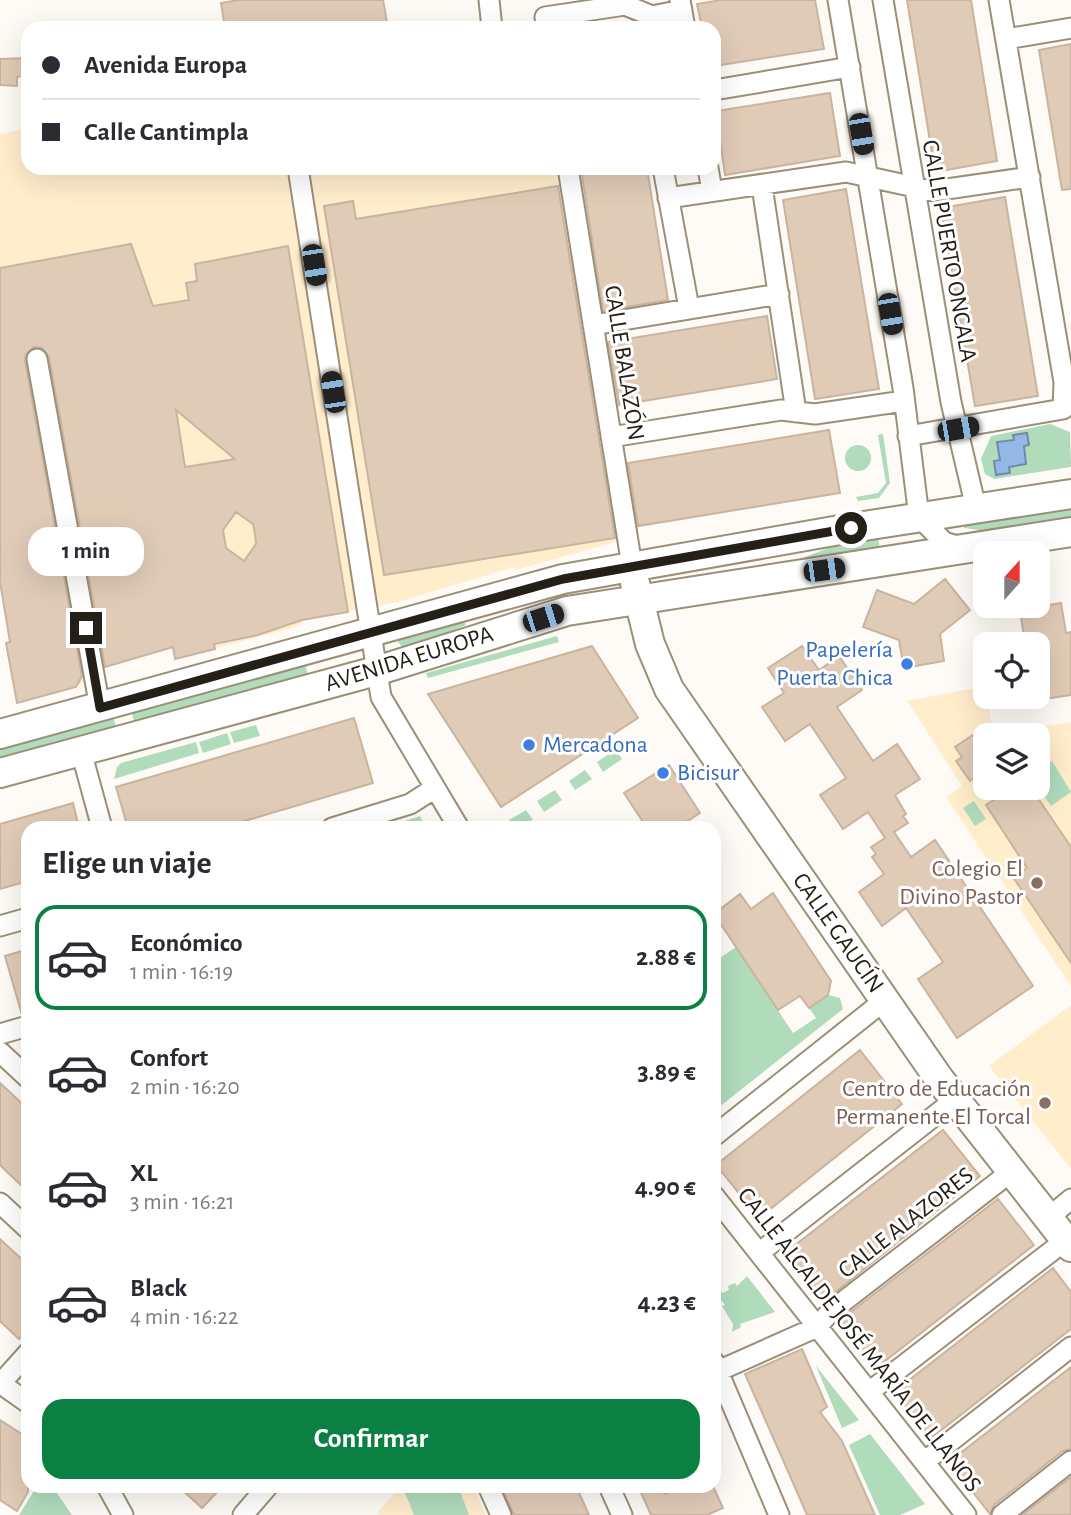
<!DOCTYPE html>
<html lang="es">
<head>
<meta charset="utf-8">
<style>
	:root { --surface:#fff; --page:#f2f2f3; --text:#2b2b33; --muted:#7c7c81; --line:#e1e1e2; --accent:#0b8043 }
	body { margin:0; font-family:"Alegreya Sans",sans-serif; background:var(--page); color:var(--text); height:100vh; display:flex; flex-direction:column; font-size:26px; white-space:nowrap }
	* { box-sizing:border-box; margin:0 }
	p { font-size:23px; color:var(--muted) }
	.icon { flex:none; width:38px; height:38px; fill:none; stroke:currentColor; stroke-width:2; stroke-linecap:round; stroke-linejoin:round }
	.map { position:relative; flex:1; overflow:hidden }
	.panel { position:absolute; left:21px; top:821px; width:700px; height:672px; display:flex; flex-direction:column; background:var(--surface); border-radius:21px; box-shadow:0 7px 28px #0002 }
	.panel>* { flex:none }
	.top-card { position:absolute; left:21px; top:21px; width:700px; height:154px; border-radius:21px; box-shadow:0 7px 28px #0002; display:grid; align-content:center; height:154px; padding:0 21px; background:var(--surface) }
	.needle { width:46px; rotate:21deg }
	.controls { position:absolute; left:973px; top:541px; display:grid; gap:14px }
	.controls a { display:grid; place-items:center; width:77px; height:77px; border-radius:14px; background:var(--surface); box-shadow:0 7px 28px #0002; font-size:35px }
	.end { position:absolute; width:32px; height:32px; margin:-16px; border:9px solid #252017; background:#fff; box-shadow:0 0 0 4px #fff }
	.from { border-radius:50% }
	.bubble { position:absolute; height:49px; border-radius:21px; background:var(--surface); box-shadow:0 7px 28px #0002; font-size:23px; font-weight:700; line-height:49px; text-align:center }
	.car { position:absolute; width:21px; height:42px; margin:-21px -10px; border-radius:9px; box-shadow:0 0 5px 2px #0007; background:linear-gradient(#222 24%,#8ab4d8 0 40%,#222 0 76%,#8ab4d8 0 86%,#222 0) }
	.top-card b { display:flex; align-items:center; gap:24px; height:66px; font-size:26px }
	.top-card b+b { border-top:2px solid var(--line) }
	.top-card i { width:18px; height:18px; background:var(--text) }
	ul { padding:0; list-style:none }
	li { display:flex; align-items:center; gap:21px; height:105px; margin:0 14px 10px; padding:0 7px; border:4px solid transparent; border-radius:21px }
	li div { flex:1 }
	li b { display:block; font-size:26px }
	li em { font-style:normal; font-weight:700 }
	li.current { border-color:var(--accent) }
	li>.icon { width:63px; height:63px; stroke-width:1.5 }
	h2 { padding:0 21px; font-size:32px; line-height:84px }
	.action { display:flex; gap:14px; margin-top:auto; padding:14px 21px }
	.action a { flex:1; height:80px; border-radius:21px; background:var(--accent); color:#fff; font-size:28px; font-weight:700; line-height:80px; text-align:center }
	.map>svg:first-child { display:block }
	.built { fill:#ffedcc; fill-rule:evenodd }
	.green { fill:#b0dcbc }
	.water { fill:#91b8e6; stroke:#718aa8; stroke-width:2 }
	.building { fill:#e0cbb6; stroke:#c9b4a0; stroke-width:2; fill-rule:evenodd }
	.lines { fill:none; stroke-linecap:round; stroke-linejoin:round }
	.minor-casing { stroke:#9c8f77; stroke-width:23 }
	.secondary-casing { stroke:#9c8f77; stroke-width:32 }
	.minor { stroke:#fff; stroke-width:19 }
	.secondary { stroke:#fff; stroke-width:28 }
	.route { stroke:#252017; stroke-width:9 }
	.shop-dot { fill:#3f7fe0; stroke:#fff; stroke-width:2.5 }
	.education-dot { fill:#8d6e63; stroke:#fff; stroke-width:2.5 }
	.labels { text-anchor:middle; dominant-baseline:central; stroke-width:6; stroke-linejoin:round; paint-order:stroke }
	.street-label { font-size:24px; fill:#252017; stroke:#fff }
	.shop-label { font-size:24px; fill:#366cbe; stroke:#fff; text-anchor:start }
	.education-label { font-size:24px; fill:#785e54; stroke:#fff; text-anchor:end }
</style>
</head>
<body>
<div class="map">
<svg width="1071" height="1515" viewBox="0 0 1071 1515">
	<rect width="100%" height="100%" fill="#fefbf6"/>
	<path class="built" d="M28,128V168H555L616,542L515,570L514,567L398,602L304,619L299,626L175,659L173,647L103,668L76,687L17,703L6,643L10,641L0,582V134Z
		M985,686L992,726L1016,731L1071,722V986L946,797L962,786L907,701ZM985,735H1038V788H985Z
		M1071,1005V1169L989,1066Z
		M401,1486H473L486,1515H379L377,1513Z"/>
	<path class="green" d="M1050,424L1070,432L1071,467L994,479L985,474L981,459L991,436Z
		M883,434L890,483L879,498L858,501L856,497L878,493L886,483L878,435Z
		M845 458a13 13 0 1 1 26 0a13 13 0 1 1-26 0Z
		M1071,507V518L986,531L964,528V524Z
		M878,538L880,549L795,561L841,543Z
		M461,618L466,625L408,648L402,647L396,639Z
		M557,636L559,642L428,678L426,673Z
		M305,664L308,675L134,721L131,710Z
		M113,716L116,727L0,757V745Z
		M256,725L260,736L234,743L230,732Z
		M227,733L231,744L203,753L199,742Z
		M196,742L199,753L114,779L117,767L121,763Z
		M615,750L622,759L603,772L597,762Z
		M1052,761L1071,792L1051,806L1038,787V771Z
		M585,770L592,779L575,790L569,781Z
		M555,790L562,800L544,812L537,801Z
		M974,801L986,819L975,826L963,808Z
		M526,810L533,820L514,828L509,820Z
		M420,816L426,828H385L386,827Z
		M736,947L793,1033L816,1018L809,1008L828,995L840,998L843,1009L714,1111V962Z
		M747,1276L775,1312L740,1324L741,1327L732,1332L733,1324L722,1306L725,1305L715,1293L721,1291L723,1293L729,1290L728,1286L735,1283L737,1286Z
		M816,1366L859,1420L842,1428Z
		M870,1434L925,1504L900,1515H880L849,1445Z
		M37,1486H52L72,1515H19Z
		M423,1486H458L469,1515H414L405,1493Z"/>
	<path class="water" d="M1027,433L1029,445L1024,446L1026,464L1009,467L1010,473L996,475L994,461L1000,460L997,442L1014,440L1013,435Z"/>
	<path class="building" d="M239,0H383L388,28H225L221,3Z
		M721,0H815L824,49L714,66V28H702L697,4Z
		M907,0H971L997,161L935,172Z
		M1071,44V189L1062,190L1039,50Z
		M28,58V75L17,77V86L0,85V59Z
		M830,93L840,156L725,175L716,111Z
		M581,168H647L668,300L603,311Z
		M558,186L615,538L384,575L324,206L353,201L356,219Z
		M846,189L879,389L815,399L783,200Z
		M1005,197L1038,396L975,406L941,208Z
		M131,244L153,306L189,300L186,283L197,281L195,264L288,246L348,612L302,620L258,635L214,644L215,649L175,659L173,647L105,667L49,357L42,348L34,347L26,354L25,361L82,676L76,687L17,703L6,643L10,642L0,582V268ZM176,410L207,436L235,459L185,467ZM236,512L253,524L255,534L256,544L244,561L226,548L223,530Z
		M767,316L777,379L619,405L608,342Z
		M829,430L840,493L638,526L628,463Z
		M945,579L970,610L940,634L944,661L904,668L899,640L863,627L877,590L914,604Z
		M1061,603L1066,633L1071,632V695L1038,700V644H1025L1020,610Z
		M592,646L638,718L501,807L428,694Z
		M802,646L819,670L839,656L862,690L837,707L873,761L897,744L920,779L895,795L906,814L903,816L908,823L894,832L911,857L935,840L1033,986L957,1038L918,979L943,962L906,908L882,926L859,892L884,874L872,857L876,854L871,847L885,838L868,812L843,829L820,795L846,778L810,724L785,741L762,707L784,693L768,668Z
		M354,718L373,783L221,828H128L116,787Z
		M973,735L985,753V771L970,781L956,761L962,757L955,747Z
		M669,765L700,813L677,828H647L624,793Z
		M1012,788H1031L1071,847V963L1013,877L1027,868L986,805Z
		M73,803L79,828H28V881L0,889V824Z
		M773,893L831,981L828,995L809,1008L800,996L778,1010L714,914L740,894L751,909Z
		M28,949V1014L22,1015L5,956Z
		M860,1050L902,1104L759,1218L716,1165Z
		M0,1083L28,1109V1192L0,1165Z
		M943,1130L980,1176L823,1302L785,1253Z
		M998,1199L1034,1245L876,1368L839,1321Z
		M0,1239L28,1265V1329L19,1339L0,1321Z
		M1053,1268L1071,1292V1329L931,1438L894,1392Z
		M802,1349L827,1407L820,1412L842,1441L875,1515H807L794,1485L745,1374Z
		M1071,1367V1449L1063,1451L994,1505L990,1514L949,1462Z
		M0,1420L28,1438V1492L17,1511L0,1500Z
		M1071,1477V1515H1022Z
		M178,1486H223L202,1508Z
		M501,1486H576L589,1515H514Z
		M638,1486H662L665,1494L683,1486H713L723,1508L707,1515H651Z"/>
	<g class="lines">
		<g class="minor-casing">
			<path id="minor" d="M489,0L492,28
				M680,0L685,28
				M838,0L903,388L919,517L944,542L964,548
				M883,0L951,402L976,508
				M999,0L1064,382L1063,409
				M546,28L545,17L625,5L652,16L682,10
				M1006,39L1071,28
				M714,90L850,67
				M298,168L381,697L459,828
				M568,168L632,566
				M663,168L689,308
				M708,168L712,191
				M762,186L796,412
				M668,198L846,172L933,191L1030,177
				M593,325L779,294
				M37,359L100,708
				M908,436L1063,409
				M611,437L781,410L815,414L904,401
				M81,751L102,828
				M332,828L410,804L435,788
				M0,926L28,918
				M0,1034L28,1026
				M0,1052L28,1078
				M714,1136L885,1000
				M714,1196L966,1515
				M0,1203L28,1229
				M1048,1218L1071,1199
				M759,1253L956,1099
				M714,1362L779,1515
				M718,1371L817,1327L831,1311L1012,1171
				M0,1383L28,1403
				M1,1383L28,1353
				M869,1392L1066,1240
				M924,1462L1071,1347
				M107,1486L123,1515
				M488,1486L501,1515
				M609,1486L622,1515
				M243,1515L268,1486
				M1002,1515L1071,1461"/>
		</g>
		<g class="secondary-casing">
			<path id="secondary" d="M635,583L650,644L669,689L940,1080L1071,1247
				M0,734L563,579L851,528L1071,494
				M0,773L376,671L567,611L1071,532"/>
		</g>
		<use href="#minor" class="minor"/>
		<use href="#secondary" class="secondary"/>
	</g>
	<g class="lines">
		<path class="route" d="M86,628L100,708L563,579L851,528"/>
	</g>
	<g class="shop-dot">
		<circle cx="907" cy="664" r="7"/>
		<circle cx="529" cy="745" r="7"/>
		<circle cx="663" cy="773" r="7"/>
	</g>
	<g class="education-dot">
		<circle cx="1037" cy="883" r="7"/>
		<circle cx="1045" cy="1103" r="7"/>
	</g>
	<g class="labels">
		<g class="street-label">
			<text transform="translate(949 251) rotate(80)">CALLE PUERTO ONCALA</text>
			<text transform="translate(624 363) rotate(81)">CALLE BALAZÓN</text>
			<text transform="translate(409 659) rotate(-17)">AVENIDA EUROPA</text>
			<text transform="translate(838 933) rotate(55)">CALLE GAUCÍN</text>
			<text transform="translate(906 1223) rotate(-38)">CALLE ALAZORES</text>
			<text transform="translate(859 1340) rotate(52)">CALLE ALCALDE JOSÉ MARÍA DE LLANOS</text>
		</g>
		<g class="shop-label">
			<text x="893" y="650" text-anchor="end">Papelería<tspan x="893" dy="28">Puerta Chica</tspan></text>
			<text x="543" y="745">Mercadona</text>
			<text x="677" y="773">Bicisur</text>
		</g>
		<g class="education-label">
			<text x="1023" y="869">Colegio El<tspan x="1023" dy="28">Divino Pastor</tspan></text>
			<text x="1031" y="1089">Centro de Educación<tspan x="1031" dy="28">Permanente El Torcal</tspan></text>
		</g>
	</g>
</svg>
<div class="controls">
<a><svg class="needle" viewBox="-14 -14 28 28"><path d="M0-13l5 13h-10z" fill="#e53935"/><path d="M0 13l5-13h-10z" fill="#7c7c81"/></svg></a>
<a><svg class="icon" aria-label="locate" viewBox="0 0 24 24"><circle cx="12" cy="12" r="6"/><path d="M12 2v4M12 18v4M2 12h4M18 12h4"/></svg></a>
<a><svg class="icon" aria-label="layers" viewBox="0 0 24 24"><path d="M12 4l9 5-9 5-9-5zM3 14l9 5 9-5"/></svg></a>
</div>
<i class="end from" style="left:851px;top:528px"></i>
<i class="end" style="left:86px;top:628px"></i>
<div class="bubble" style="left:28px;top:527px;width:116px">1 min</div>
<i class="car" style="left:861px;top:134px;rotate:170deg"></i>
<i class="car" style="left:314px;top:265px;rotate:171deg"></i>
<i class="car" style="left:890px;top:314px;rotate:170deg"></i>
<i class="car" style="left:333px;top:392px;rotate:351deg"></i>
<i class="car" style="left:958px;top:429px;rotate:80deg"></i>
<i class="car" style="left:824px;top:570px;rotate:82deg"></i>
<i class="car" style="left:543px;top:618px;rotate:72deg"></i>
<div class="top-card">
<b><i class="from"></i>Avenida Europa</b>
<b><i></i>Calle Cantimpla</b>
</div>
<section class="panel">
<h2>Elige un viaje</h2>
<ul>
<li class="current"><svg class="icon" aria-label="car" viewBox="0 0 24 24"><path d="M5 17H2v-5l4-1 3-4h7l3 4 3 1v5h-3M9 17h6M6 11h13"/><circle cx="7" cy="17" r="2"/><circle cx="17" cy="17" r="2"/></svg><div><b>Económico</b><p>1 min · 16:19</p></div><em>2.88 €</em></li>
<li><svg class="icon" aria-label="car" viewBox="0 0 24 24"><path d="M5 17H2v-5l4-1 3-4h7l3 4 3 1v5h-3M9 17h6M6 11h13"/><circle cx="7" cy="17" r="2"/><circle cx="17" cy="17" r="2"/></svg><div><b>Confort</b><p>2 min · 16:20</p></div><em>3.89 €</em></li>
<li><svg class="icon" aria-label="car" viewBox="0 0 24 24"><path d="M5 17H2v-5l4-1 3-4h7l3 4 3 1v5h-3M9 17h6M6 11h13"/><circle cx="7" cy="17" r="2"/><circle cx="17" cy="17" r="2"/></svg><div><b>XL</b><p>3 min · 16:21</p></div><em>4.90 €</em></li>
<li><svg class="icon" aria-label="car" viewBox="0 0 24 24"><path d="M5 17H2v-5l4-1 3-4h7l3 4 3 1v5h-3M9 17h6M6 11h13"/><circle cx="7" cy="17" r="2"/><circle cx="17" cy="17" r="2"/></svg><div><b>Black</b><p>4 min · 16:22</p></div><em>4.23 €</em></li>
</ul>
<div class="action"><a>Confirmar</a></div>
</section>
</div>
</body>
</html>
